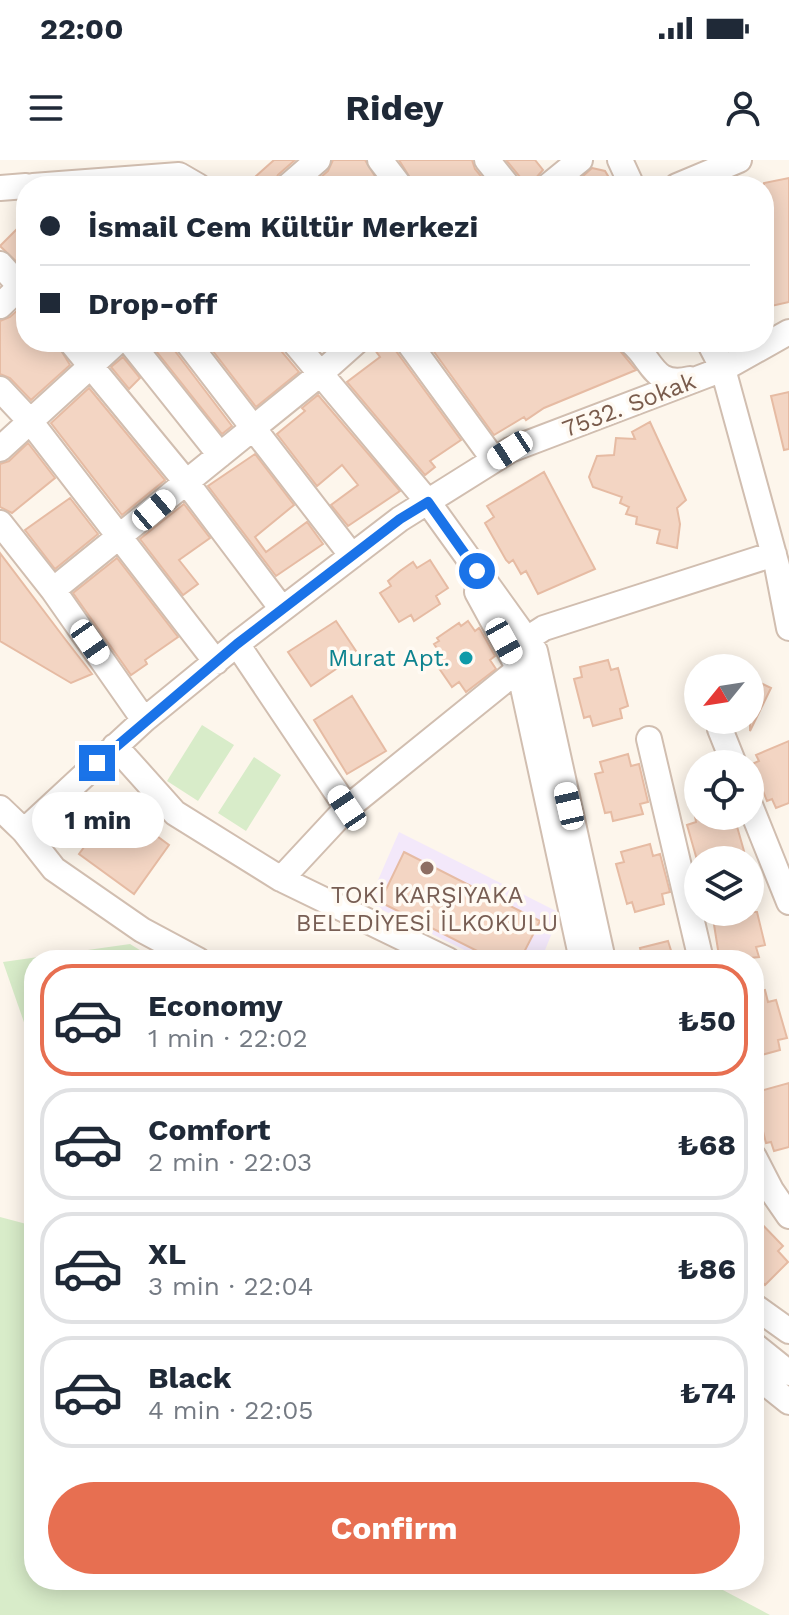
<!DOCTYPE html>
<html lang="en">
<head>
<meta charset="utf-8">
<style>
	:root { --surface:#fff; --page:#f2f2f3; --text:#1f2937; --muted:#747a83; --line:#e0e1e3; --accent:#e76f51 }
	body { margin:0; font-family:"Work Sans",sans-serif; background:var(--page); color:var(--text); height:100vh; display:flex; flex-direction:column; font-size:30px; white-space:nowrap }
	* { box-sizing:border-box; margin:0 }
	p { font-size:26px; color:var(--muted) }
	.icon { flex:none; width:44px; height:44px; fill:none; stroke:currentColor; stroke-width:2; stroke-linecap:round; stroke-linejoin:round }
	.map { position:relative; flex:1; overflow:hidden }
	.drawer { position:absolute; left:24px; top:790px; width:740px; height:640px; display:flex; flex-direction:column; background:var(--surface); border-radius:32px; box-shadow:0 4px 20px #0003 }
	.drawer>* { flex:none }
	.top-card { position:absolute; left:16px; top:16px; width:758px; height:176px; border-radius:32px; box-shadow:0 4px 20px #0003; display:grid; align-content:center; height:176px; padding:0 24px; background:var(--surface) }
	.needle { width:52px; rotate:240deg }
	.controls { position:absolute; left:684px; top:494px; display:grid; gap:16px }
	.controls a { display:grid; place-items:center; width:80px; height:80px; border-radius:50%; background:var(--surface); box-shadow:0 4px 20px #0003; font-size:40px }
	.end { position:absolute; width:36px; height:36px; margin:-18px; border:10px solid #1a73e8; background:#fff; box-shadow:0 0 0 4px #fff }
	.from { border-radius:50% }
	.bubble { position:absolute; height:56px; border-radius:28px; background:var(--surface); box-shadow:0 4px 20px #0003; font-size:26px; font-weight:700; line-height:56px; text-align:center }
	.car { position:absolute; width:24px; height:48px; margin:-24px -12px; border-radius:10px; box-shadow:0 0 6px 2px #0007; background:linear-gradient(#fff 24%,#345 0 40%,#fff 0 76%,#345 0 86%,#fff 0) }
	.top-card b { display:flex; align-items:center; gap:28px; height:76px; font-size:30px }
	.top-card b+b { border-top:2px solid var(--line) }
	.top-card i { width:20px; height:20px; background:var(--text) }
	ul { padding:14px 0 0; list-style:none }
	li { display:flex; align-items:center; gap:24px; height:112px; margin:0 16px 12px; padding:0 8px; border:4px solid var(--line); border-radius:32px }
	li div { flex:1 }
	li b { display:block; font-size:30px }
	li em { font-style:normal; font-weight:700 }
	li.on { border-color:var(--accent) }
	li>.icon { width:72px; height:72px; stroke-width:1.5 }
	.cta { display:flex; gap:16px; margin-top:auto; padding:16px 24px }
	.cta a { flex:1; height:92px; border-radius:48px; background:var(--accent); color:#fff; font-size:32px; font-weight:700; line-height:92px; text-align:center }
	.status { display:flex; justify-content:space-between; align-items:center; height:56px; padding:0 40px; background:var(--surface); direction:ltr }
	.status svg { height:22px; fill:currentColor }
	header { display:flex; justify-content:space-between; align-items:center; height:104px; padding:0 24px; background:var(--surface); font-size:36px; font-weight:700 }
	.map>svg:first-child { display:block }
	.education { fill:#f3e8fa }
	.green { fill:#d8ecc9 }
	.building { fill:#f3d5c3; stroke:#e6bba3; stroke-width:2 }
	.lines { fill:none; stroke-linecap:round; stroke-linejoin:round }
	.minor-casing { stroke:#d1beb0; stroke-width:28 }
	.minor { stroke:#fff; stroke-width:24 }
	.route { stroke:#1a73e8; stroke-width:10 }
	.culture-dot { fill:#0f9aa8; stroke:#fffaf3; stroke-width:3 }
	.education-dot { fill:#8d6e63; stroke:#fffaf3; stroke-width:3 }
	.labels { text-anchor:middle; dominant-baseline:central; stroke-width:7; stroke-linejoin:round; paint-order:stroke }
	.street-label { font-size:24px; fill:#7a5c4d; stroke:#fffaf3 }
	.culture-label { font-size:24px; fill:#0d838f; stroke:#fffaf3; text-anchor:end }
	.education-label { font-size:24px; fill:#785e54; stroke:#fffaf3 }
</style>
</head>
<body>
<div class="status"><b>22:00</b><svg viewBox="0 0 49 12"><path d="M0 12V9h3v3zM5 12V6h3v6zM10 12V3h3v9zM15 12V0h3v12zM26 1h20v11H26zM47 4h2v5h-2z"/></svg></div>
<header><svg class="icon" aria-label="menu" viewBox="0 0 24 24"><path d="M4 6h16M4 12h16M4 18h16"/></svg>Ridey<svg class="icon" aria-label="person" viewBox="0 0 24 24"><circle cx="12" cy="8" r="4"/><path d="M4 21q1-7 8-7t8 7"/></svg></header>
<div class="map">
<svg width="789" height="1455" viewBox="0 0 789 1455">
	<rect width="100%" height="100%" fill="#fdf6ec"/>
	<path class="education" d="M399,672L560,753L541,800H485L368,743Z"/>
	<path class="green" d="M202,565L234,585L198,641L167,621Z
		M254,597L281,615L246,671L218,653Z
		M130,784L156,800H34V891L3,802Z
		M0,1057L34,1066V1420H704L770,1455H0Z"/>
	<path class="building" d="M274,0H295L278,15L272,26H245Z
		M333,0H365L381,26H311L328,11Z
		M399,0H472L475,9L489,26H415Z
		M506,0H535L543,10L534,20L533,26H523L520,17Z
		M592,8L605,11L614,26H572Z
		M789,18V142L767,147L764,144V23Z
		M26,60V106L22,107L0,86Z
		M21,147L26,148V182H56L70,205L31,240L10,218L0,214V161L10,157Z
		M149,182H172L175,191L232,266L222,274Z
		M206,182H279L282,192L299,212L256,247Z
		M387,182H393L396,191L461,280L430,301L435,307L425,315L347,222L380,197L375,190Z
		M427,182H599L617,187L636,210L544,248L526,260L524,257L494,275Z
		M123,197L140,218L129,229L111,207Z
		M89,228L165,320L122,355L51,263Z
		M789,232V289L784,290L771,236Z
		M318,235L400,331L348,366L331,345L358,325L342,305L317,326L277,274L305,251L302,248Z
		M650,262L686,340L677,348L680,364L677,388L657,383L660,370L636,364L637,357L626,354L629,347L620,343L622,337L593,327L589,317L597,296L614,295L616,278L635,279L632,272Z
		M28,283L55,318L12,353L0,347V304L9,301Z
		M255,294L294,345L255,377L266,392L307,362L323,384L276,416L208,326Z
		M544,312L595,409L538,434L526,411L521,414L513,400L509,403L506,400L485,363L494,357L487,346Z
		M70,338L98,374L55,409L25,370Z
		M184,344L210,378L179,400L198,424L183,435L140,379Z
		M0,393L65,479L92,514L71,523L0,481Z
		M117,398L178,477L145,500L147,504L131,515L73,433Z
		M430,400L448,428L436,436L440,444L414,461L411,455L399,462L380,433L391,426L388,421L400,411L413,402L417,408Z
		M336,461L358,494L311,526L288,492Z
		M468,461L475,471L479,468L481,471L495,496L490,500L496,509L466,532L459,522L452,527L434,501L442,496L434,484L439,481L437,478L459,463L461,466Z
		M608,500L611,510L618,508L628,546L620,549L622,558L593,566L590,556L584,558L574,519L582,517L580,507Z
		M750,518L771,528L750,571Z
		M352,536L386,591L347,614L314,560Z
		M789,581V643L776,648L772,639L767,641L752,604L759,601L756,595Z
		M628,594L631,606L639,604L648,642L640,644L643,654L613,661L611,652L605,653L595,614L603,612L600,602Z
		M115,645L169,685L134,734L79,694Z
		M695,656H734L744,691L735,694L737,700H697L687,665L696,662Z
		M650,684L653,696L660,694L670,732L662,734L664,744L635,752L632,742L627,744L616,704L624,702L621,692Z
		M404,692L540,761L520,800H495L380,742Z
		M712,752H757L765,785L756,787L759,797L728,800L727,794L719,796Z
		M668,781L674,800H643L640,788Z
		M765,830L768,842L776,840L787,878L778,880L780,890L754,897V833Z
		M789,923V987L774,991L771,982L766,983L756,944L763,942L760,931Z
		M754,1056L783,1086L778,1091L788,1102L765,1125L754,1113Z"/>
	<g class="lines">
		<g class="minor-casing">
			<path id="minor" d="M380,0L400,26
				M487,0L508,26
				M620,0L632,26
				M33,26L179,15L198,26
				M288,26L318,0
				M548,26L580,0
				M677,26L739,0
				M0,28L26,26
				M0,104L26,133
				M0,146L26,121
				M71,182L187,323L282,449
				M130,182L220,295
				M187,182L352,396
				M294,182L428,342L535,491L603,800
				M408,182L494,300
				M631,182C653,200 653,228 690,219
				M709,182L723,209L777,406L789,468
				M0,229L30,261L216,502
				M0,289L117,182
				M0,363L53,430L144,560
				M53,430L320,214L356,182
				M477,432L519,509L582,800
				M237,484L347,648
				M720,569L734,604
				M649,579L701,800
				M115,586L175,653L281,719L448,800
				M750,645L789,742
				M0,648L24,671
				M281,719L347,648L519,509L527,479L544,468L774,394
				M198,800L142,770L54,709L24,671L144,560L237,484L400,359L510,290L723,209L789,172
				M754,997L771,1030L789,1056
				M754,1146L789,1171
				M754,1185L789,1213
				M754,1214L789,1242"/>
		</g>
		<use href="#minor" class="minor"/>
	</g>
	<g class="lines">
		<path class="route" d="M97,603L237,484L400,359L428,342L477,411"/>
	</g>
	<circle class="culture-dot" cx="466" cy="498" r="8"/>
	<circle class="education-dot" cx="427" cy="708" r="8"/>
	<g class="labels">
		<g class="street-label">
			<text transform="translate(629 245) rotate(-21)">7532. Sokak</text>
		</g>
		<g class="culture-label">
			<text x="450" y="498">Murat Apt.</text>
		</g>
		<g class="education-label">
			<text x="427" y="735">TOKİ KARŞIYAKA<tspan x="427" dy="28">BELEDİYESİ İLKOKULU</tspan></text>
		</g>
	</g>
</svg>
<div class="controls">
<a><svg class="needle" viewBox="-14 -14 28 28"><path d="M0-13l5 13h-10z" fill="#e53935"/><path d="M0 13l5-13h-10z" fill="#747a83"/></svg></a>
<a><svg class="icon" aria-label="locate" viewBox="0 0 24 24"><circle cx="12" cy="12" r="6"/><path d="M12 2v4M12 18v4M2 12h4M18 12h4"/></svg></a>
<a><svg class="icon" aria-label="layers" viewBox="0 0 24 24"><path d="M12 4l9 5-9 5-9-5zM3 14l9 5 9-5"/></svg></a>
</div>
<i class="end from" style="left:477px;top:411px"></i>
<i class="end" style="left:97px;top:603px"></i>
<div class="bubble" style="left:32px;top:632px;width:132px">1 min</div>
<i class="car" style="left:510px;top:290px;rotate:237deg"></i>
<i class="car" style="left:154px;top:350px;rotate:50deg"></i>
<i class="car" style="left:504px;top:481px;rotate:151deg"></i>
<i class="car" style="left:90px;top:482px;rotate:145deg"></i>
<i class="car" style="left:569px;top:646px;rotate:347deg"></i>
<i class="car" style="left:347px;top:648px;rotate:326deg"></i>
<div class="top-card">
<b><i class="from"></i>İsmail Cem Kültür Merkezi</b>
<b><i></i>Drop-off</b>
</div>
<section class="drawer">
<ul>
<li class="on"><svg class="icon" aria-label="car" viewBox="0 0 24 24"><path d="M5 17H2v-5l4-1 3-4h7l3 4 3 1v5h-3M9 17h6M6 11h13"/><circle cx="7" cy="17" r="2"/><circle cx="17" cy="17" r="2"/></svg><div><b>Economy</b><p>1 min · 22:02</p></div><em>₺50</em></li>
<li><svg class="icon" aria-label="car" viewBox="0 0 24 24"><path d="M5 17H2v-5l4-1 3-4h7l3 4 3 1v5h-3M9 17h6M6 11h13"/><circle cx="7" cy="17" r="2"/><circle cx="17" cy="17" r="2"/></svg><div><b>Comfort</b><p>2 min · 22:03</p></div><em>₺68</em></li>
<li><svg class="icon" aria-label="car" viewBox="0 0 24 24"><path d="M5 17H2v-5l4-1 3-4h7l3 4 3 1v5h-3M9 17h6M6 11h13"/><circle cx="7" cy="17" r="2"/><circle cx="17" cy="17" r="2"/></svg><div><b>XL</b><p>3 min · 22:04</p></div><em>₺86</em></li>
<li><svg class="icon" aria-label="car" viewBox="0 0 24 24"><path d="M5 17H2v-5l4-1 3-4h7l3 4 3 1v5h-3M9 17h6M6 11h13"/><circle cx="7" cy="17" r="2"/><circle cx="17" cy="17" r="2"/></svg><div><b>Black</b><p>4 min · 22:05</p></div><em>₺74</em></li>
</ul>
<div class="cta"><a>Confirm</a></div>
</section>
</div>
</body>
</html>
